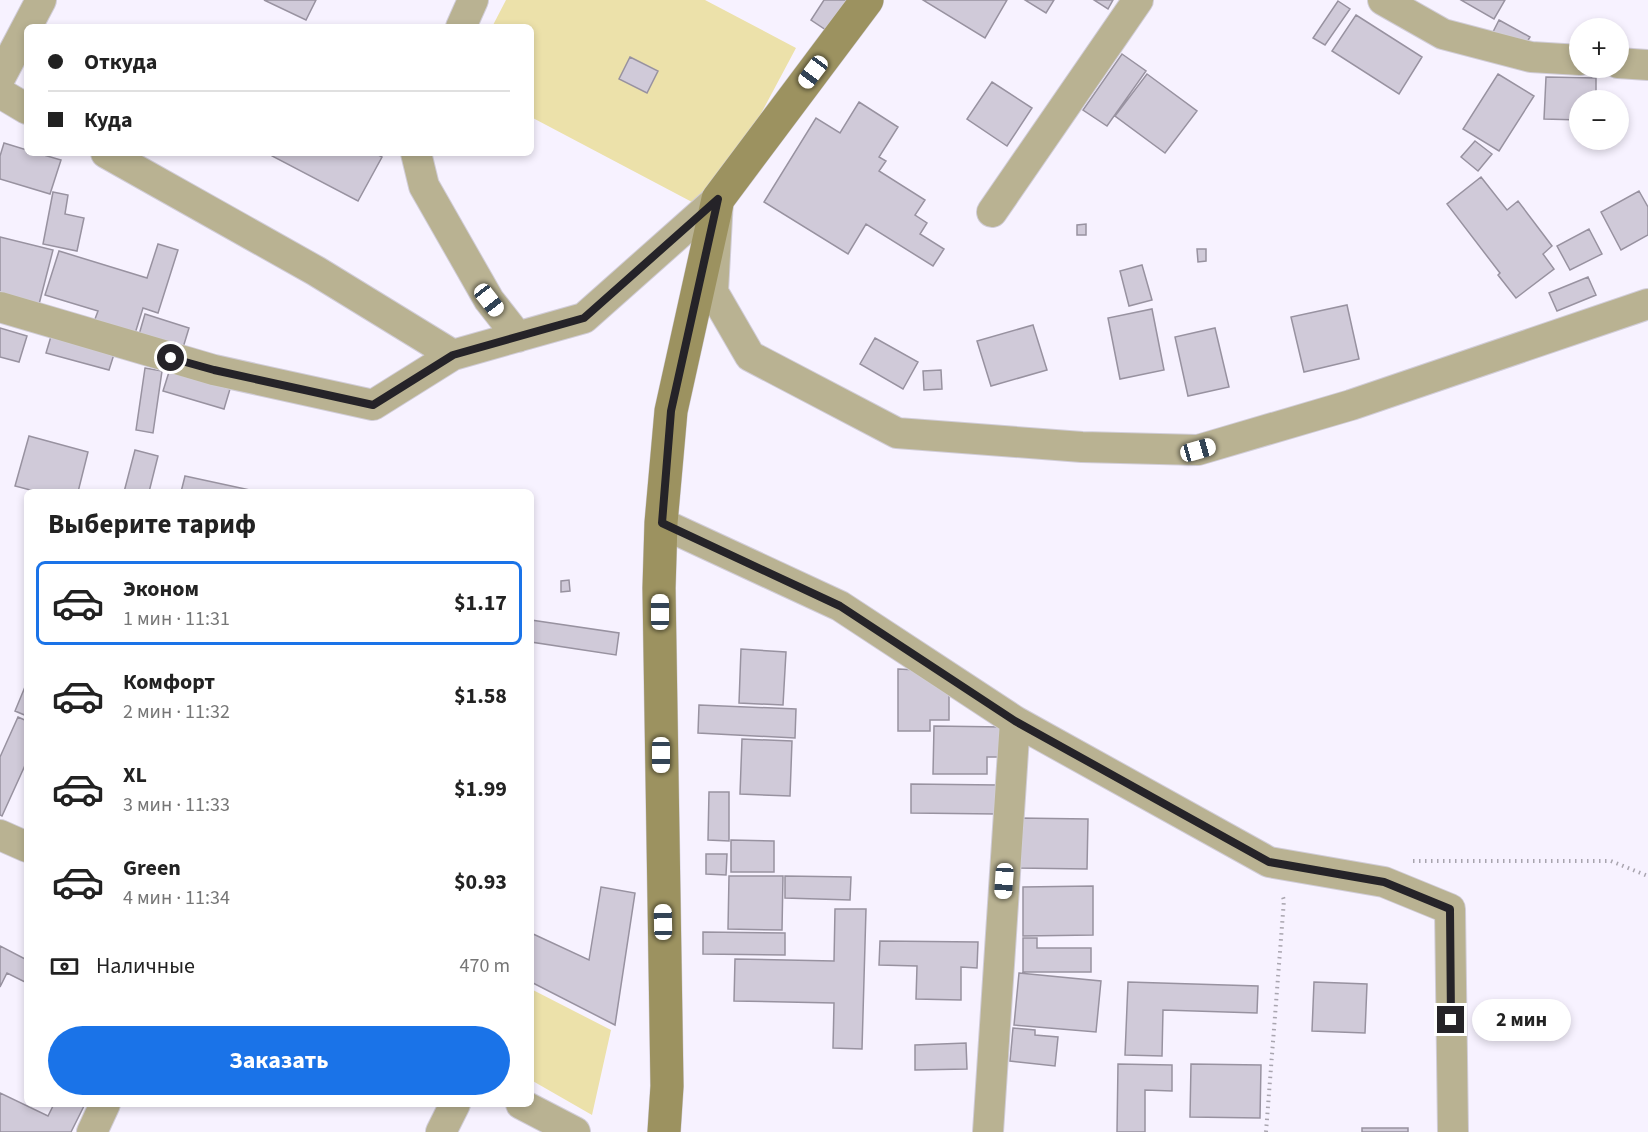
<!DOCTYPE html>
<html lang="ru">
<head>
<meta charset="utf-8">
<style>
	:root { --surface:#fff; --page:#f6f6f6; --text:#222; --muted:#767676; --line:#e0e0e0; --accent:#1a73e8 }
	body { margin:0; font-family:"Source Sans 3",sans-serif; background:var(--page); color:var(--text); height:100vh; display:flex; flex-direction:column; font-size:22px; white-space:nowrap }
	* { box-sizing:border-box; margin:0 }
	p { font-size:20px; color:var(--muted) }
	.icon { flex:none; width:33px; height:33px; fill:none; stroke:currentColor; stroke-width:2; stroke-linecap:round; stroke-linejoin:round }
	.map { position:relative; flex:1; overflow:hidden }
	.sheet { position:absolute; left:24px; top:489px; width:510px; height:618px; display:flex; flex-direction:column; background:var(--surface); border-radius:9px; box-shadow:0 3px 9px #0003 }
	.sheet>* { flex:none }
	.guide { position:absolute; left:24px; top:24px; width:510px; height:132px; border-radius:9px; box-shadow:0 3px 9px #0003; display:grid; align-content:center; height:132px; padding:0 24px; background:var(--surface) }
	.controls { position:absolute; left:1569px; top:18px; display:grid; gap:12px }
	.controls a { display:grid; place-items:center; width:60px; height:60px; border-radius:50%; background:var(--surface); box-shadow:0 3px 9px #0003; font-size:30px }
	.end { position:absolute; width:27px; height:27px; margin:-14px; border:8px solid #252328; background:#fff; box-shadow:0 0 0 3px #fff }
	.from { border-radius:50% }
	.bubble { position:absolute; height:42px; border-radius:21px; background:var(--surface); box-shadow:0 3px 9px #0003; font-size:20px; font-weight:700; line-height:42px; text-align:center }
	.car { position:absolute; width:18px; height:36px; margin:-18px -9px; border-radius:8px; box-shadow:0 0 4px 2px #0007; background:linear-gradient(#fff 24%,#345 0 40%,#fff 0 76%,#345 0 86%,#fff 0) }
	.guide b { display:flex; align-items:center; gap:21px; height:57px; font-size:22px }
	.guide b+b { border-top:2px solid var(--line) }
	.guide i { width:15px; height:15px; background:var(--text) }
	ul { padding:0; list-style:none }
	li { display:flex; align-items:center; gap:18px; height:84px; margin:0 12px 9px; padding:0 12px; border:3px solid transparent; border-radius:9px }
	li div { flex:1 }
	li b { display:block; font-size:22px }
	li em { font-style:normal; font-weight:700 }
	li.current { border-color:var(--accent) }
	li>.icon { width:54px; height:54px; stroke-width:1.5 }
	h2 { padding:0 24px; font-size:27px; line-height:72px }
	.pay { display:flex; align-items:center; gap:15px; height:66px; padding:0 24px; font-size:22px }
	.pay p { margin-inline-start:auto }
	.primary-button { display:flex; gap:12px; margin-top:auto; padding:12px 24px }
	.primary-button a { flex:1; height:69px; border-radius:36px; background:var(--accent); color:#fff; font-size:24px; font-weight:700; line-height:69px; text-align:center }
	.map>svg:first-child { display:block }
	.green { fill:#ece1aa }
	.building { fill:#d0cad9; stroke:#9892a0; stroke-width:1.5 }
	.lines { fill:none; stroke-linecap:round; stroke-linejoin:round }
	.street-casing { stroke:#d1cdd8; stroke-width:32 }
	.secondary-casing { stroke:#d1cdd8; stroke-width:34 }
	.path { stroke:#a9a5af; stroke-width:4; stroke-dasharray:1.5 4.5; stroke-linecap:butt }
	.street { stroke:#b9b292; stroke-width:30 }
	.secondary { stroke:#9c9260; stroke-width:33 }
	.route { stroke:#252328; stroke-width:8 }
</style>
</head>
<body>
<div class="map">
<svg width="1648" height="1132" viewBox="0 0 1648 1132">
	<rect width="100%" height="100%" fill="#f7f2ff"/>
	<path class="green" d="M506,0H705L796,48L709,211L531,117V27H492Z
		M531,989L611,1030L592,1115L531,1080Z"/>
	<path class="building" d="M264,0H316L306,20Z
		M824,0H859L835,36L811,20Z
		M923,0H1007L985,38Z
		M1025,0H1054L1046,13Z
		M1094,0H1113L1108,9Z
		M1461,0H1505L1494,19Z
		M1338,1L1350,9L1325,45L1313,38Z
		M1356,15L1422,57L1399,94L1332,51Z
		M1499,20L1530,37L1523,49L1493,32Z
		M1122,54L1146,71L1107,126L1083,110Z
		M630,57L658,71L647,93L619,79Z
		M1147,74L1197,111L1165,153L1115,116Z
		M1498,74L1534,96L1499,151L1463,129Z
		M1546,77L1596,78V100H1580V120L1544,119Z
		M992,82L1032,108L1007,146L967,119Z
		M859,102L898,127L879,157L886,161L879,171L925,200L915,215L927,223L920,234L944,249L933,266L866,224L848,254L764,202L816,118L840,133Z
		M1475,141L1492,154L1478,171L1461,157Z
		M4,143L27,150V153H37L61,160L50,194L0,179V156Z
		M273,153H375L382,157L358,201L272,156Z
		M1481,177L1507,210L1518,201L1552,246L1543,254L1554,269L1516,298L1498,275L1500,273L1447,204Z
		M1639,191L1648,207V235L1621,250L1601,212Z
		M53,192L68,195L65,214L84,218L77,251L43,244Z
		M1086,224V235H1077V225Z
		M1589,229L1602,254L1570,270L1557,246Z
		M0,237L53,250L37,312L0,302Z
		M158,244L178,250L158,313L143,308L133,340L92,327L98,311L45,295L59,251L147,278Z
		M1197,249H1206V261L1198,262Z
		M1142,265L1152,300L1129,306L1120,271Z
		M1588,277L1596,295L1557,311L1549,293Z
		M1347,305L1359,359L1304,372L1291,317Z
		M1152,309L1164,370L1120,379L1108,318Z
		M145,314L189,328L182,351L138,338Z
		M1033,325L1047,370L991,386L977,341Z
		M0,328L27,336L19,362L0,357Z
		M1215,328L1229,387L1188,396L1175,337Z
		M52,333L115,351L109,370L46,353Z
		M875,338L918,362L903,389L860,364Z
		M145,368L162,371L153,433L136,430Z
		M941,370L942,389L924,390L923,371Z
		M169,372L230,389L224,409L163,391Z
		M29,436L88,452L78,492H38L15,486Z
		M135,450L158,456L149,492H124Z
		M185,476L250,490L249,492H181Z
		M569,580L570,591L561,592V581Z
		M531,620L619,633L616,655L531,642Z
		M741,649L786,652L783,705L739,703Z
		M898,669L917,670L949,687V720H930V731H898Z
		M27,682V716L15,711Z
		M699,705L796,709L795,738L698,733Z
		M18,717L27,721V761L2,816L0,815V757Z
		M934,726L1003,727V757H987V774H933Z
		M742,739L792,741L790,796L740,794Z
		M911,784L997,785L996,814L911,813Z
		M709,792H729V841L708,840Z
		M1018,818L1088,819L1087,869L1017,868Z
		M731,840L774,841V872H731Z
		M706,854H727L726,875L706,874Z
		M729,876H783L782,930L728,929Z
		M785,876L851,877L850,900L785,898Z
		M1093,886V935L1023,936V887Z
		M601,887L635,893L615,1025L531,982V933L589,960Z
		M835,909H866L862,1049L833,1048L834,1003L734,1001L735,959L834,961Z
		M703,932L785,933V955L703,954Z
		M1023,938H1037V948H1091V972H1023Z
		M880,941L978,942L977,968L961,967V1000L916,999L917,966L879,965Z
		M0,946L27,960V983L7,973L0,987Z
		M1019,973L1101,981L1096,1032L1014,1025Z
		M1128,982L1258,986L1257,1013L1163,1010L1162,1056L1125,1055Z
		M1314,982L1367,984L1365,1033L1312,1031Z
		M1013,1028L1035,1030V1035L1058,1037L1055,1066L1010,1061Z
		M966,1043L967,1069L915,1070V1045Z
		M1118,1064L1172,1065V1091L1145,1090V1132H1117Z
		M1191,1064L1261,1065L1260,1118L1190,1117Z
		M0,1093L48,1116L54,1104H85L71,1132H0Z
		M1362,1128H1408V1132H1362Z"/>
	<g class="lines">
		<g class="street-casing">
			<path id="street" d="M1383,0L1443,34L1531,57L1580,60
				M461,27L473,0
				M1618,63L1648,65
				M0,78L41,0
				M0,93L27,109
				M106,153L316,271L453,355
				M416,153L424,186L489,300L518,337
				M992,212L1138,0
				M0,307L214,370L373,405L453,355L584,318L718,199L713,292L750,356L897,433L1082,447L1198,450L1351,405L1648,304
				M661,523L840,606L1015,721L1269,862L1384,882L1450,909L1453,1132
				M0,835L27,847
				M521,1104L575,1132
				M92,1132L105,1104
				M441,1132L455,1104
				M988,1132L1015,721"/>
		</g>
		<g class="secondary-casing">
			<path id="secondary" d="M664,1132L667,1086L659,588L661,523L671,411L718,199L867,0"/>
		</g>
		<path class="path" d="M1413,861H1611L1648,876
			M1266,1132L1284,900L1282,894"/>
		<use href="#street" class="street"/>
		<use href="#secondary" class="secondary"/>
	</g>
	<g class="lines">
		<path class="route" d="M171,358L214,370L373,405L453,355L584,318L718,199L671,411L662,523L840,606L1015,721L1269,862L1384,882L1450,909L1451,1020"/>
	</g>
</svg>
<div class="controls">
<a>+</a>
<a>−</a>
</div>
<i class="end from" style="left:171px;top:358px"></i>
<i class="end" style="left:1451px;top:1020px"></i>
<div class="bubble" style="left:1472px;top:999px;width:99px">2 мин</div>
<i class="car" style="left:813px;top:72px;rotate:217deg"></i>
<i class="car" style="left:489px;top:300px;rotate:142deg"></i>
<i class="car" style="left:1198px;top:450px;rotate:74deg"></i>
<i class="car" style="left:660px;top:612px;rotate:0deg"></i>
<i class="car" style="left:661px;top:755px;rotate:180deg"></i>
<i class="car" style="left:1004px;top:881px;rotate:184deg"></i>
<i class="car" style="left:663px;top:922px;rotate:359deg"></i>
<div class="guide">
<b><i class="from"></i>Откуда</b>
<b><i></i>Куда</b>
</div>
<section class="sheet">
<h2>Выберите тариф</h2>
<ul>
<li class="current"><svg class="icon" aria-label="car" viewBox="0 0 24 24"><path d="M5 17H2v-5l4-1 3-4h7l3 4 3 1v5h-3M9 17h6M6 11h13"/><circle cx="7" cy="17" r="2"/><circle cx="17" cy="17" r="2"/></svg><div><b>Эконом</b><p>1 мин · 11:31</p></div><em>$1.17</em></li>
<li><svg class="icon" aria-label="car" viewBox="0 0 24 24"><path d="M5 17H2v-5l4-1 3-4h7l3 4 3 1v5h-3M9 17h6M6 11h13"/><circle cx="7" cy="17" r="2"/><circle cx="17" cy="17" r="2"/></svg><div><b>Комфорт</b><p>2 мин · 11:32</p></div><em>$1.58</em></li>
<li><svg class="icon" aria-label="car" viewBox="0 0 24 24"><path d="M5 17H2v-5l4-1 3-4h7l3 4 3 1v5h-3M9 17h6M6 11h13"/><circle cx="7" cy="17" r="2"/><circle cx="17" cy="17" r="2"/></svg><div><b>XL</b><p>3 мин · 11:33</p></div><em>$1.99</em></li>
<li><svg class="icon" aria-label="car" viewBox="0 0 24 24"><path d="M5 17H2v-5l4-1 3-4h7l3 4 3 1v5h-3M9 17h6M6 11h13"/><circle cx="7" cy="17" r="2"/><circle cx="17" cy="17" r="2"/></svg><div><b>Green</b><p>4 мин · 11:34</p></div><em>$0.93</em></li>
</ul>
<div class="pay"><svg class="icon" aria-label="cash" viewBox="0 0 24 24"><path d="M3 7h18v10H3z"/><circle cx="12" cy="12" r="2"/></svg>Наличные<p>470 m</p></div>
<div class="primary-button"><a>Заказать</a></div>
</section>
</div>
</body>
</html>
